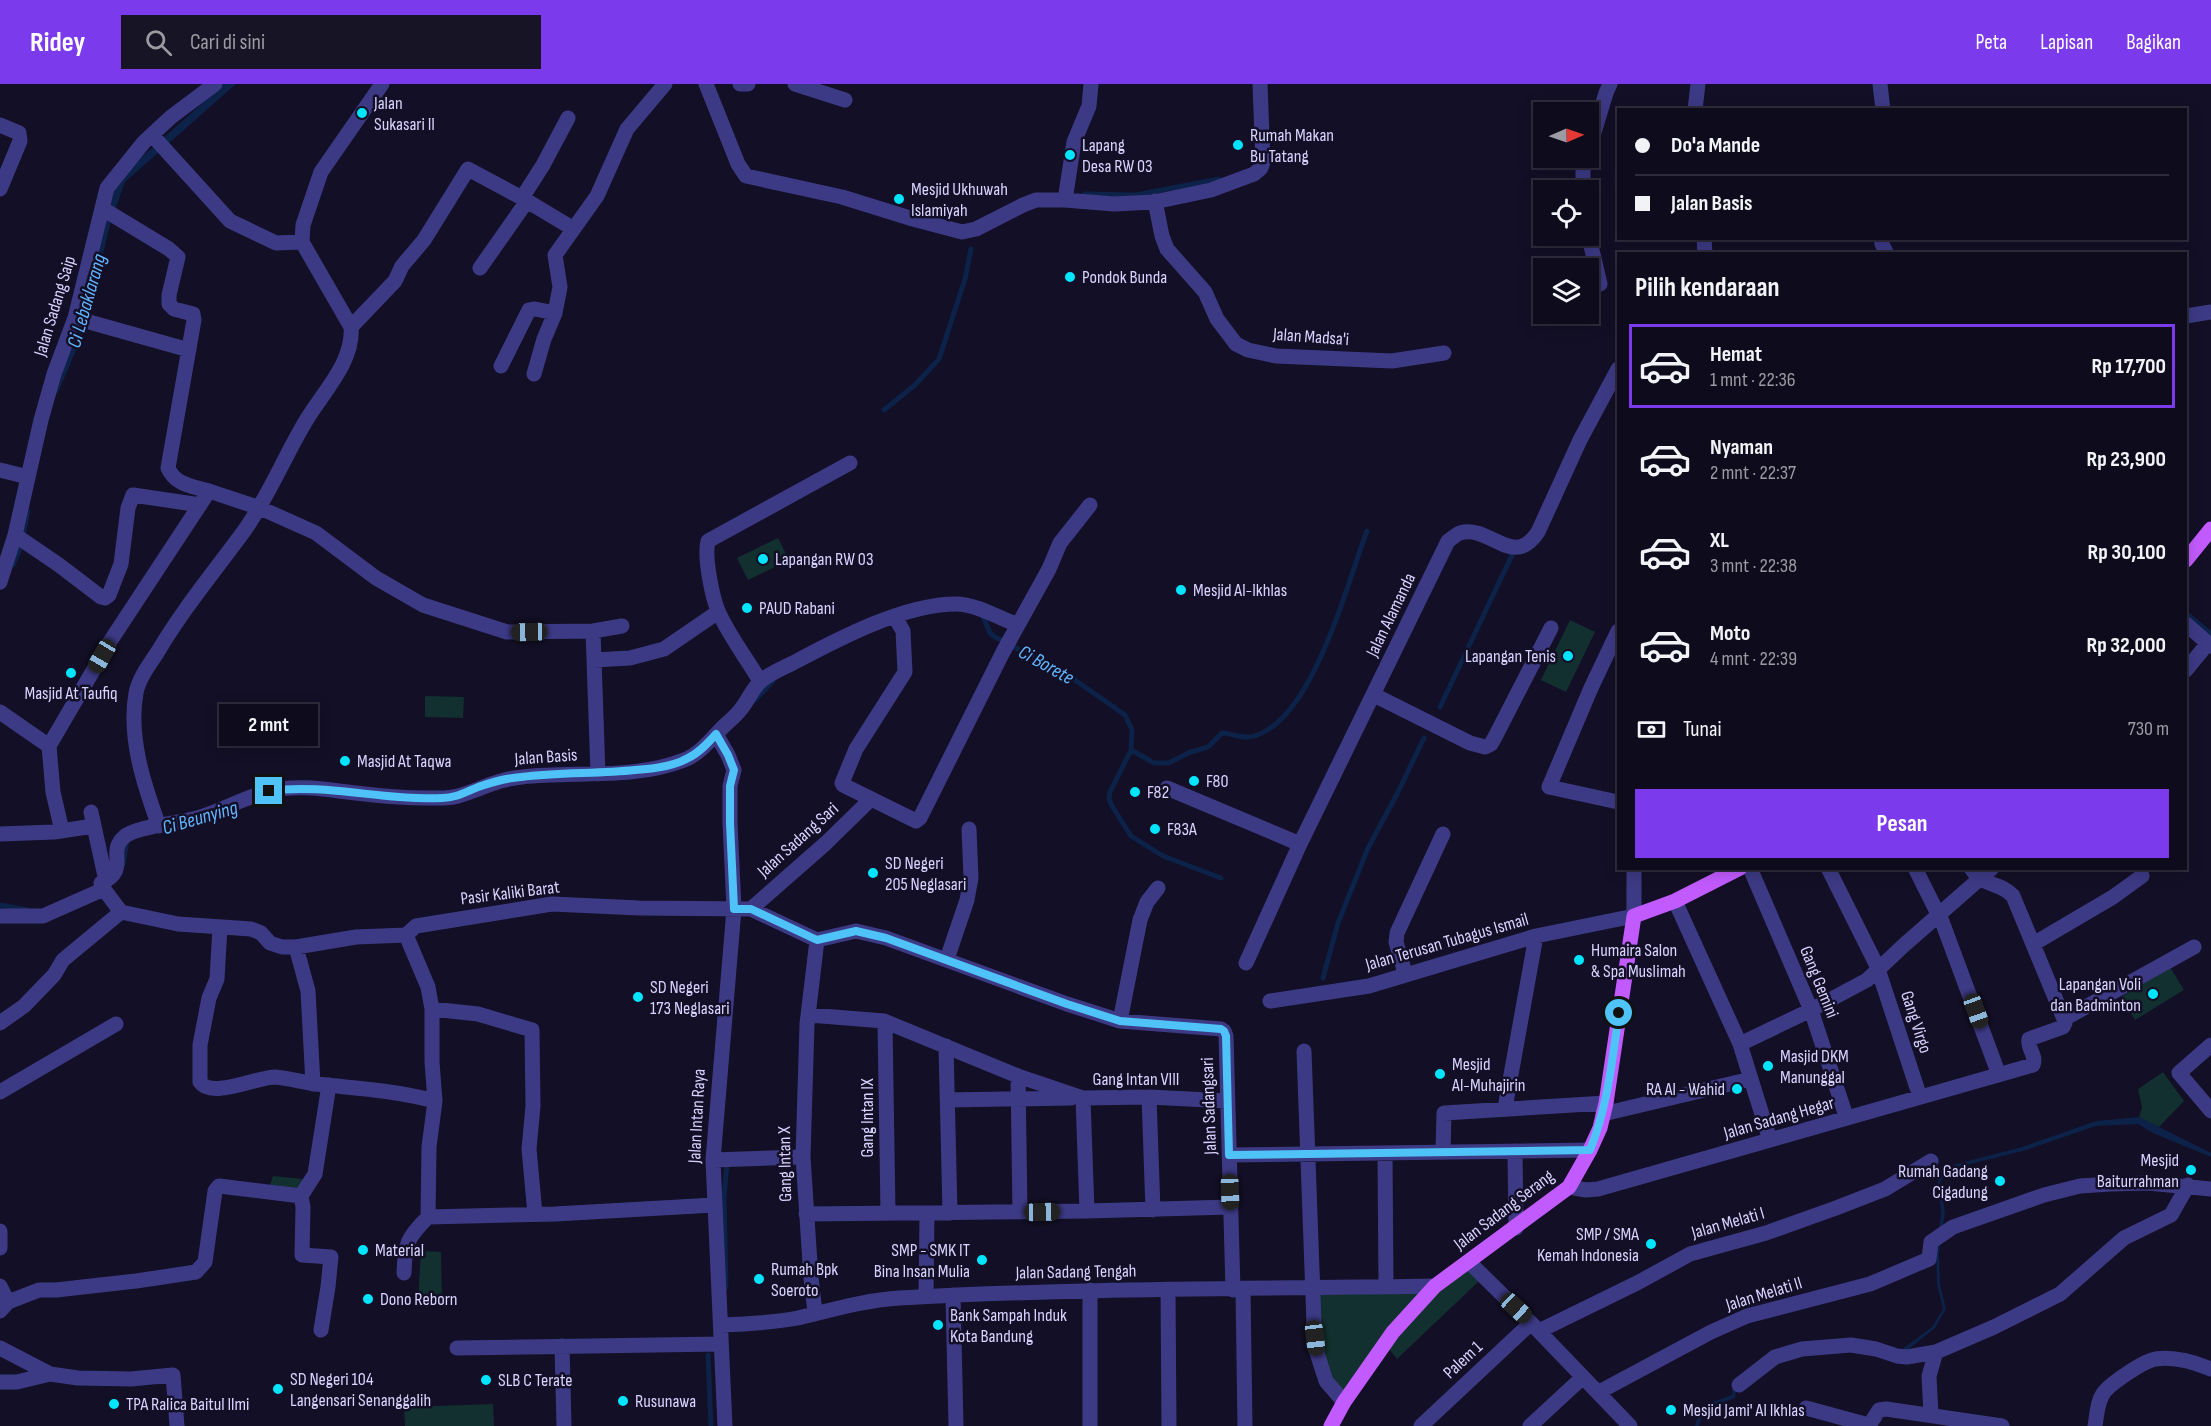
<!DOCTYPE html>
<html lang="id">
<head>
<meta charset="utf-8">
<style>
	:root { --surface:#0e0b1c; --page:#171425; --text:#f1f3f6; --muted:#9b9ba3; --line:#2e2b3b; --accent:#7c3aed }
	body { margin:0; font-family:"Sofia Sans Condensed",sans-serif; background:var(--page); color:var(--text); height:100vh; display:flex; flex-direction:column; font-size:22px; white-space:nowrap }
	* { box-sizing:border-box; margin:0 }
	p { font-size:20px; color:var(--muted) }
	.icon { flex:none; width:33px; height:33px; fill:none; stroke:currentColor; stroke-width:2; stroke-linecap:round; stroke-linejoin:round }
	.map { position:relative; flex:1; overflow:hidden }
	.panel { position:absolute; left:1617px; top:168px; width:570px; height:618px; display:flex; flex-direction:column; background:var(--surface); border-radius:0px; box-shadow:0 3px 15px #0003,0 0 0 2px var(--line) }
	.panel>* { flex:none }
	.guide { position:absolute; left:1617px; top:24px; width:570px; height:132px; border-radius:0px; box-shadow:0 3px 15px #0003,0 0 0 2px var(--line); display:grid; align-content:center; height:132px; padding:0 18px; background:var(--surface) }
	.needle { width:39px; rotate:88deg }
	.tools { position:absolute; left:1533px; top:18px; display:grid; gap:12px }
	.tools a { display:grid; place-items:center; width:66px; height:66px; border-radius:0px; background:var(--surface); box-shadow:0 3px 15px #0003,0 0 0 2px var(--line); font-size:30px }
	.end { position:absolute; width:27px; height:27px; margin:-14px; border:8px solid #4fc3f7; background:#111; box-shadow:0 0 0 3px #111 }
	.from { border-radius:50% }
	.bubble { position:absolute; height:42px; border-radius:0px; background:var(--surface); box-shadow:0 3px 15px #0003,0 0 0 2px var(--line); font-size:20px; font-weight:700; line-height:42px; text-align:center }
	.car { position:absolute; width:18px; height:36px; margin:-18px -9px; border-radius:8px; box-shadow:0 0 4px 2px #0007; background:linear-gradient(#222 24%,#8ab4d8 0 40%,#222 0 76%,#8ab4d8 0 86%,#222 0) }
	.guide b { display:flex; align-items:center; gap:21px; height:57px; font-size:22px }
	.guide b+b { border-top:2px solid var(--line) }
	.guide i { width:15px; height:15px; background:var(--text) }
	ul { padding:0; list-style:none }
	li { display:flex; align-items:center; gap:18px; height:84px; margin:0 12px 9px; padding:0 6px; border:3px solid transparent; border-radius:0px }
	li div { flex:1 }
	li b { display:block; font-size:22px }
	li em { font-style:normal; font-weight:700 }
	li.active { border-color:var(--accent) }
	li>.icon { width:54px; height:54px; stroke-width:1.5 }
	h2 { padding:0 18px; font-size:27px; line-height:72px }
	.pay { display:flex; align-items:center; gap:15px; height:66px; padding:0 18px; font-size:22px }
	.pay p { margin-inline-start:auto }
	.button { display:flex; gap:12px; margin-top:auto; padding:12px 18px }
	.button a { flex:1; height:69px; border-radius:0px; background:var(--accent); color:#fff; font-size:24px; font-weight:700; line-height:69px; text-align:center }
	header { display:flex; align-items:center; gap:36px; box-sizing:border-box; height:84px; padding:0 30px; background:var(--accent); color:#fff }
	header strong { font-size:28px }
	nav { display:flex; gap:33px; margin-inline-start:auto; font-size:21px }
	.search { width:420px; height:54px; background:var(--page); display:flex; align-items:center; gap:15px; box-sizing:border-box; padding:0 21px; border-radius:0px; color:var(--muted); font-size:22px }
	.map>svg:first-child { display:block }
	.green { fill:#12302f }
	.water { fill:#0c2248 }
	.lines { fill:none; stroke-linecap:round; stroke-linejoin:round }
	.stream { stroke:#0c2248; stroke-width:5 }
	.minor { stroke:#3d3a85; stroke-width:15 }
	.major { stroke:#c25bff; stroke-width:15 }
	.route { stroke:#4fc3f7; stroke-width:8 }
	.poi-dot { fill:#00e5ff; stroke:#130f26; stroke-width:2 }
	.labels { text-anchor:middle; dominant-baseline:central; stroke-width:5; stroke-linejoin:round; paint-order:stroke }
	.poi-label { font-size:18px; fill:#d9d4ff; stroke:#130f26; text-anchor:start }
	.street-label { font-size:18px; fill:#d9d4ff; stroke:#130f26 }
	.water-label { font-size:20px; font-style:italic; fill:#62b6ff; stroke:#130f26 }
</style>
</head>
<body>
<header>
<strong>Ridey</strong>
<div class="search"><svg class="icon" aria-label="search" viewBox="0 0 24 24"><circle cx="10" cy="10" r="6"/><path d="M15 15l6 6"/></svg>Cari di sini</div>
<nav><a>Peta</a><a>Lapisan</a><a>Bagikan</a></nav>
</header>
<div class="map">
<svg width="2211" height="1342" viewBox="0 0 2211 1342">
	<rect width="100%" height="100%" fill="#130f26"/>
	<path class="green" d="M778,454L789,476L748,496L737,474Z
		M1570,536L1595,548L1566,608L1541,596Z
		M425,612L464,613L463,634L425,633Z
		M2170,883L2184,906L2135,936L2121,913Z
		M2163,988L2184,1017L2159,1043L2139,1033L2142,1023L2138,1005Z
		M273,1092L303,1095L298,1108L268,1107Z
		M421,1167L441,1168L442,1218L418,1216Z
		M1467,1186L1479,1197L1397,1275L1389,1265L1417,1228L1448,1200Z
		M1316,1206L1426,1208L1344,1311L1330,1296L1321,1272Z
		M493,1320L494,1342H405L404,1323Z"/>
	<path class="water" d="M224,0H236L125,98L112,135L105,132L118,94Z
		M2139,1033L2211,1069V1073L2153,1049L2138,1040L2096,1042L2023,1067L1950,1085L1940,1098L1945,1129L1939,1169L1940,1200L1946,1225L1935,1244L1902,1270L1861,1259L1805,1262L1774,1270L1737,1299L1735,1314L1704,1325L1699,1342H1695L1701,1322L1732,1311L1733,1297C1746,1288 1760,1273 1774,1267C1814,1250 1862,1254 1901,1266L1932,1243L1943,1225L1937,1200L1936,1169L1941,1129L1937,1087L1949,1082L2022,1063L2096,1037Z"/>
	<g class="lines">
		<path class="stream" d="M1085,110L1136,111L1219,95
			M56,307L83,244L110,130
			M884,326L915,301L939,275L965,195L971,165
			M13,481L20,465L28,427
			M2186,529L2211,550
			M982,530L990,549L995,553L1068,591L1125,631L1132,646L1131,666L1110,708L1109,715L1112,722L1131,752L1163,772L1221,794
			M755,616L773,597
			M1440,623L1513,469
			M1131,666L1154,679H1169L1188,669L1208,663L1222,649C1233,649 1242,656 1254,652C1313,636 1347,499 1367,447
			M123,780L127,757
			M0,821L27,826
			M1323,894L1338,839L1368,764L1397,710L1424,654
			M726,1203L724,1114L727,1078
			M708,1271L711,1342"/>
		<path class="minor" d="M706,0L738,80L746,92L842,113L913,135L962,148L976,145L1023,121L1036,116H1065L1114,120L1154,118L1211,106L1254,90L1261,84L1263,78L1260,0
			M740,0H748
			M795,0L845,16
			M1880,0L1883,26
			M1695,26L1698,0
			M0,41L19,49L20,57L0,105
			M152,51L230,137L276,159L302,158
			M1588,68L1606,9L1610,0
			M1583,106V82L1586,74
			M522,114L543,81L568,34
			M1065,116L1074,58L1089,22L1091,0
			M1155,117L1162,152L1167,165L1205,208L1217,235L1236,260L1248,266L1276,272L1392,277L1444,269
			M103,125L169,165L178,173L169,211V220L174,225L193,230L194,236L168,384C175,401 193,402 209,407
			M1588,149L1600,200
			M1704,154L1705,170
			M1881,154L1882,160L1887,170
			M480,184L527,117
			M2186,232L2211,228
			M75,234L189,266
			M351,243L395,197L402,182L424,156L468,85L522,114L572,144
			M501,282L529,226L535,225L555,229
			M534,290L544,255L555,229L560,203L555,171L597,112L627,45L665,0
			M0,386L28,393
			M15,451L59,481L101,513L105,514L109,511L121,480L128,424L133,411L200,421
			M0,498L15,451L41,336L54,290L75,234L107,104L144,58L171,33L215,0
			M895,533L903,547L905,588L856,665L842,699L843,701L916,737L920,734L1003,568L1049,485L1060,459L1090,421
			M2186,540L2211,562
			M593,547L598,690
			M1618,547L1591,604L1549,703L1618,718
			M594,576L630,574L664,565L718,528
			M2186,586L2208,559
			M760,597C747,575 730,553 719,529C712,514 704,472 708,457L850,379
			M1374,611L1470,659L1485,663L1491,660L1495,653L1551,544
			M0,628L49,662
			M716,650L728,671L734,686L730,702V739L734,825L713,1076L725,1342
			M1167,704L1300,760
			M91,728L106,797
			M159,742C144,701 128,653 136,609C139,594 149,581 157,569C183,525 214,488 244,447C269,412 285,371 307,335C324,307 354,277 351,243L302,158L303,141L321,88L382,0
			M62,747L53,708L49,662L111,556L209,407L260,424L316,449L376,494L423,521L507,548L593,547L622,542
			M0,750L54,748L94,742
			M1750,784L1811,926L1845,1029
			M1828,784L1876,880
			M1915,784L1938,830
			M1971,784C1985,805 1998,796 2013,812L2064,935
			M101,799C131,785 106,769 124,753C134,743 177,739 193,735C219,729 243,713 270,707C298,700 328,706 356,709C380,712 404,714 428,714C438,714 448,715 458,712C480,706 497,695 522,693C575,687 633,696 684,676C700,670 711,655 723,643C729,637 736,632 741,625C748,617 753,603 762,596C771,589 783,584 793,579C838,555 904,520 956,520C976,520 999,534 1018,541
			M103,804L121,828L178,840L251,845L261,849L270,859L282,863H296L356,853L406,851L416,842L552,820L639,824L751,825L817,856L856,847L886,854L1067,920L1120,937L1221,945L1224,947L1226,952L1233,1206
			M1675,817L1740,960L1770,1056
			M751,825L826,759L870,716
			M0,832H43L104,805
			M1940,832L1999,991
			M220,843L217,895L209,914L200,961V998C211,1015 257,993 275,993C288,994 302,998 316,1000C357,1004 396,1007 435,1017
			M2033,860L2113,813L2142,792
			M296,863L308,907L313,1000
			M947,875L967,816L971,794L969,745
			M1246,879L1300,760L1448,457C1452,455 1456,450 1460,449C1490,440 1513,486 1538,448L1580,356L1618,285
			M1878,885L1917,1004
			M1405,889L1396,858L1397,849L1443,750
			M1270,917L1369,902L1536,852L1634,832V784
			M432,925L478,930L532,946L533,1022L529,1065L535,1130
			M809,931L884,937L1018,992L1083,1014L1149,1013L1228,1017
			M2064,935L2194,863
			M1120,937L1140,836L1147,818L1158,804
			M885,938L888,1129
			M0,939L24,922L54,891L63,876L121,828
			M1740,960L1811,926L1867,896L1903,862L1992,784
			M2211,961L2179,989L2211,1027
			M946,962L950,1129
			M1304,967L1314,1240L1317,1269L1326,1297L1344,1318
			M1018,992L1020,1128
			M0,1008L116,940
			M1149,1013L1153,1126
			M1083,1014L1087,1127
			M948,1016L1071,1014
			M1505,1024L1536,852
			M1603,1030L1751,995
			M1515,1067L1516,1144
			M1443,1068L1444,1029L1606,1019
			M1385,1069L1386,1203
			M1229,1071L1590,1066
			M713,1076L803,1073
			M1569,1103L1586,1106L1598,1105L2033,981C2037,971 2027,965 2029,955L2063,943L2065,939L2064,935
			M806,1130L1087,1127L1231,1123
			M428,1133L555,1130L714,1121
			M0,1147V1164
			M1469,1178L1531,1239L1630,1342
			M404,1189C405,1159 407,1154 428,1133L429,1063L435,1017L432,978V925L428,903L406,851
			M0,1202L8,1218
			M1090,1206V1342
			M1168,1206L1169,1342
			M1243,1206L1245,1342
			M953,1211L956,1342
			M926,1213L927,1129
			M0,1227L8,1218L39,1206H56L136,1197L196,1188L205,1178L215,1107L219,1102L301,1112
			M815,1228L811,1194L803,1073L807,940L817,856
			M721,1241C747,1240 772,1239 798,1234C832,1226 865,1216 900,1214C1078,1204 1257,1205 1435,1202
			M321,1246L328,1203L331,1173L302,1171L303,1123L301,1112L315,1090L329,1001
			M1539,1247L1639,1198L1690,1170L1766,1149L1836,1124L1885,1105L1931,1077
			M562,1262L564,1342
			M0,1264L50,1290
			M457,1264L721,1260
			M0,1298H17L50,1290L78,1294L131,1295L173,1291L177,1342
			M1739,1301L1775,1273L1802,1265L1851,1261L1876,1265L1897,1272L1907,1273L1936,1268L1994,1243L2060,1210L2124,1154L2171,1131L2188,1101
			M1599,1308L1711,1248L1747,1232L1870,1200L1929,1175L1931,1158L1953,1143L2044,1111L2080,1102L2110,1100L2148,1099L2211,1105
			M1806,1324L1865,1340H1870L1879,1326L1886,1325L2002,1342
			M1931,1331L1929,1292L1936,1268
			M1421,1342L1531,1239
			M1530,1342L1583,1293
			M2095,1342C2097,1331 2097,1316 2105,1307C2113,1298 2145,1276 2156,1275C2175,1272 2194,1278 2211,1285"/>
		<path class="major" d="M2186,476L2211,445
			M1331,1342L1344,1318L1393,1248L1435,1202L1569,1103L1590,1066L1600,1044L1606,1019L1634,832L1675,817L1740,784"/>
	</g>
	<g class="lines">
		<path class="route" d="M269,707C326,699 384,717 442,714C457,714 467,707 481,702C493,698 508,694 521,693C559,688 597,690 635,686C652,685 673,683 688,674C699,669 708,659 716,650L728,671L734,686L730,702V739L734,825H751L817,856L856,847L886,854L1067,920L1120,937L1221,945L1224,947L1226,952L1229,1071L1590,1066C1608,1022 1612,976 1619,929"/>
	</g>
	<g class="poi-dot">
		<circle cx="362" cy="29" r="6"/>
		<circle cx="1238" cy="61" r="6"/>
		<circle cx="1070" cy="71" r="6"/>
		<circle cx="899" cy="115" r="6"/>
		<circle cx="1070" cy="193" r="6"/>
		<circle cx="763" cy="475" r="6"/>
		<circle cx="1181" cy="506" r="6"/>
		<circle cx="747" cy="524" r="6"/>
		<circle cx="1568" cy="572" r="6"/>
		<circle cx="71" cy="589" r="6"/>
		<circle cx="345" cy="677" r="6"/>
		<circle cx="1194" cy="697" r="6"/>
		<circle cx="1135" cy="708" r="6"/>
		<circle cx="1155" cy="745" r="6"/>
		<circle cx="873" cy="789" r="6"/>
		<circle cx="1579" cy="876" r="6"/>
		<circle cx="2153" cy="910" r="6"/>
		<circle cx="638" cy="913" r="6"/>
		<circle cx="1768" cy="982" r="6"/>
		<circle cx="1440" cy="990" r="6"/>
		<circle cx="1737" cy="1005" r="6"/>
		<circle cx="2191" cy="1086" r="6"/>
		<circle cx="2000" cy="1097" r="6"/>
		<circle cx="1651" cy="1160" r="6"/>
		<circle cx="363" cy="1166" r="6"/>
		<circle cx="982" cy="1176" r="6"/>
		<circle cx="759" cy="1195" r="6"/>
		<circle cx="368" cy="1215" r="6"/>
		<circle cx="938" cy="1241" r="6"/>
		<circle cx="486" cy="1296" r="6"/>
		<circle cx="278" cy="1305" r="6"/>
		<circle cx="623" cy="1317" r="6"/>
		<circle cx="114" cy="1320" r="6"/>
		<circle cx="1671" cy="1326" r="6"/>
	</g>
	<g class="labels">
		<g class="poi-label">
			<text x="374" y="19">Jalan<tspan x="374" dy="21">Sukasari II</tspan></text>
			<text x="1250" y="51">Rumah Makan<tspan x="1250" dy="21">Bu Tatang</tspan></text>
			<text x="1082" y="61">Lapang<tspan x="1082" dy="21">Desa RW 03</tspan></text>
			<text x="911" y="105">Mesjid Ukhuwah<tspan x="911" dy="21">Islamiyah</tspan></text>
			<text x="1082" y="193">Pondok Bunda</text>
			<text x="775" y="475">Lapangan RW 03</text>
			<text x="1193" y="506">Mesjid Al-Ikhlas</text>
			<text x="759" y="524">PAUD Rabani</text>
			<text x="1556" y="572" text-anchor="end">Lapangan Tenis</text>
			<text x="71" y="609" text-anchor="middle">Masjid At Taufiq</text>
			<text x="357" y="677">Masjid At Taqwa</text>
			<text x="1206" y="697">F80</text>
			<text x="1147" y="708">F82</text>
			<text x="1167" y="745">F83A</text>
			<text x="885" y="779">SD Negeri<tspan x="885" dy="21">205 Neglasari</tspan></text>
			<text x="1591" y="866">Humaira Salon<tspan x="1591" dy="21">&amp; Spa Muslimah</tspan></text>
			<text x="2141" y="900" text-anchor="end">Lapangan Voli<tspan x="2141" dy="21">dan Badminton</tspan></text>
			<text x="650" y="903">SD Negeri<tspan x="650" dy="21">173 Neglasari</tspan></text>
			<text x="1780" y="972">Masjid DKM<tspan x="1780" dy="21">Manunggal</tspan></text>
			<text x="1452" y="980">Mesjid<tspan x="1452" dy="21">Al-Muhajirin</tspan></text>
			<text x="1725" y="1005" text-anchor="end">RA Al - Wahid</text>
			<text x="2179" y="1076" text-anchor="end">Mesjid<tspan x="2179" dy="21">Baiturrahman</tspan></text>
			<text x="1988" y="1087" text-anchor="end">Rumah Gadang<tspan x="1988" dy="21">Cigadung</tspan></text>
			<text x="1639" y="1150" text-anchor="end">SMP / SMA<tspan x="1639" dy="21">Kemah Indonesia</tspan></text>
			<text x="375" y="1166">Material</text>
			<text x="970" y="1166" text-anchor="end">SMP - SMK IT<tspan x="970" dy="21">Bina Insan Mulia</tspan></text>
			<text x="771" y="1185">Rumah Bpk<tspan x="771" dy="21">Soeroto</tspan></text>
			<text x="380" y="1215">Dono Reborn</text>
			<text x="950" y="1231">Bank Sampah Induk<tspan x="950" dy="21">Kota Bandung</tspan></text>
			<text x="290" y="1295">SD Negeri 104<tspan x="290" dy="21">Langensari Senanggalih</tspan></text>
			<text x="498" y="1296">SLB C Terate</text>
			<text x="635" y="1317">Rusunawa</text>
			<text x="126" y="1320">TPA Ralica Baitul Ilmi</text>
			<text x="1683" y="1326">Mesjid Jami' Al Ikhlas</text>
		</g>
		<g class="street-label">
			<text transform="translate(55 222) rotate(-73)">Jalan Sadang Saip</text>
			<text transform="translate(1311 253) rotate(4)">Jalan Madsa'i</text>
			<text transform="translate(1391 531) rotate(-64)">Jalan Alamanda</text>
			<text transform="translate(546 673) rotate(-4)">Jalan Basis</text>
			<text transform="translate(798 756) rotate(-42)">Jalan Sadang Sari</text>
			<text transform="translate(510 809) rotate(-7)">Pasir Kaliki Barat</text>
			<text transform="translate(1447 858) rotate(-16)">Jalan Terusan Tubagus Ismail</text>
			<text transform="translate(1819 898) rotate(68)">Gang Gemini</text>
			<text transform="translate(1916 938) rotate(72)">Gang Virgo</text>
			<text x="1136" y="995">Gang Intan VIII</text>
			<text transform="translate(1209 1022) rotate(-92)">Jalan Sadangsari</text>
			<text transform="translate(697 1032) rotate(-87)">Jalan Intan Raya</text>
			<text transform="translate(867 1034) rotate(-90)">Gang Intan IX</text>
			<text transform="translate(1779 1034) rotate(-16)">Jalan Sadang Hegar</text>
			<text transform="translate(785 1080) rotate(-91)">Gang Intan X</text>
			<text transform="translate(1504 1126) rotate(-37)">Jalan Sadang Serang</text>
			<text transform="translate(1728 1139) rotate(-16)">Jalan Melati I</text>
			<text transform="translate(1076 1188) rotate(-1)">Jalan Sadang Tengah</text>
			<text transform="translate(1764 1210) rotate(-17)">Jalan Melati II</text>
			<text transform="translate(1463 1276) rotate(-43)">Palem 1</text>
		</g>
		<g class="water-label">
			<text transform="translate(87 217) rotate(-74)">Ci Lebaklarang</text>
			<text transform="translate(1046 581) rotate(29)">Ci Borete</text>
			<text transform="translate(200 734) rotate(-16)">Ci Beunying</text>
		</g>
	</g>
</svg>
<div class="tools">
<a><svg class="needle" viewBox="-14 -14 28 28"><path d="M0-13l5 13h-10z" fill="#e53935"/><path d="M0 13l5-13h-10z" fill="#9b9ba3"/></svg></a>
<a><svg class="icon" aria-label="locate" viewBox="0 0 24 24"><circle cx="12" cy="12" r="6"/><path d="M12 2v4M12 18v4M2 12h4M18 12h4"/></svg></a>
<a><svg class="icon" aria-label="layers" viewBox="0 0 24 24"><path d="M12 4l9 5-9 5-9-5zM3 14l9 5 9-5"/></svg></a>
</div>
<i class="end from" style="left:1619px;top:929px"></i>
<i class="end" style="left:269px;top:707px"></i>
<div class="bubble" style="left:219px;top:620px;width:99px">2 mnt</div>
<i class="car" style="left:529px;top:548px;rotate:269deg"></i>
<i class="car" style="left:102px;top:572px;rotate:210deg"></i>
<i class="car" style="left:1976px;top:927px;rotate:160deg"></i>
<i class="car" style="left:1230px;top:1108px;rotate:178deg"></i>
<i class="car" style="left:1042px;top:1128px;rotate:89deg"></i>
<i class="car" style="left:1516px;top:1224px;rotate:133deg"></i>
<i class="car" style="left:1315px;top:1254px;rotate:173deg"></i>
<div class="guide">
<b><i class="from"></i>Do'a Mande</b>
<b><i></i>Jalan Basis</b>
</div>
<section class="panel">
<h2>Pilih kendaraan</h2>
<ul>
<li class="active"><svg class="icon" aria-label="car" viewBox="0 0 24 24"><path d="M5 17H2v-5l4-1 3-4h7l3 4 3 1v5h-3M9 17h6M6 11h13"/><circle cx="7" cy="17" r="2"/><circle cx="17" cy="17" r="2"/></svg><div><b>Hemat</b><p>1 mnt · 22:36</p></div><em>Rp 17,700</em></li>
<li><svg class="icon" aria-label="car" viewBox="0 0 24 24"><path d="M5 17H2v-5l4-1 3-4h7l3 4 3 1v5h-3M9 17h6M6 11h13"/><circle cx="7" cy="17" r="2"/><circle cx="17" cy="17" r="2"/></svg><div><b>Nyaman</b><p>2 mnt · 22:37</p></div><em>Rp 23,900</em></li>
<li><svg class="icon" aria-label="car" viewBox="0 0 24 24"><path d="M5 17H2v-5l4-1 3-4h7l3 4 3 1v5h-3M9 17h6M6 11h13"/><circle cx="7" cy="17" r="2"/><circle cx="17" cy="17" r="2"/></svg><div><b>XL</b><p>3 mnt · 22:38</p></div><em>Rp 30,100</em></li>
<li><svg class="icon" aria-label="car" viewBox="0 0 24 24"><path d="M5 17H2v-5l4-1 3-4h7l3 4 3 1v5h-3M9 17h6M6 11h13"/><circle cx="7" cy="17" r="2"/><circle cx="17" cy="17" r="2"/></svg><div><b>Moto</b><p>4 mnt · 22:39</p></div><em>Rp 32,000</em></li>
</ul>
<div class="pay"><svg class="icon" aria-label="cash" viewBox="0 0 24 24"><path d="M3 7h18v10H3z"/><circle cx="12" cy="12" r="2"/></svg>Tunai<p>730 m</p></div>
<div class="button"><a>Pesan</a></div>
</section>
</div>
</body>
</html>
